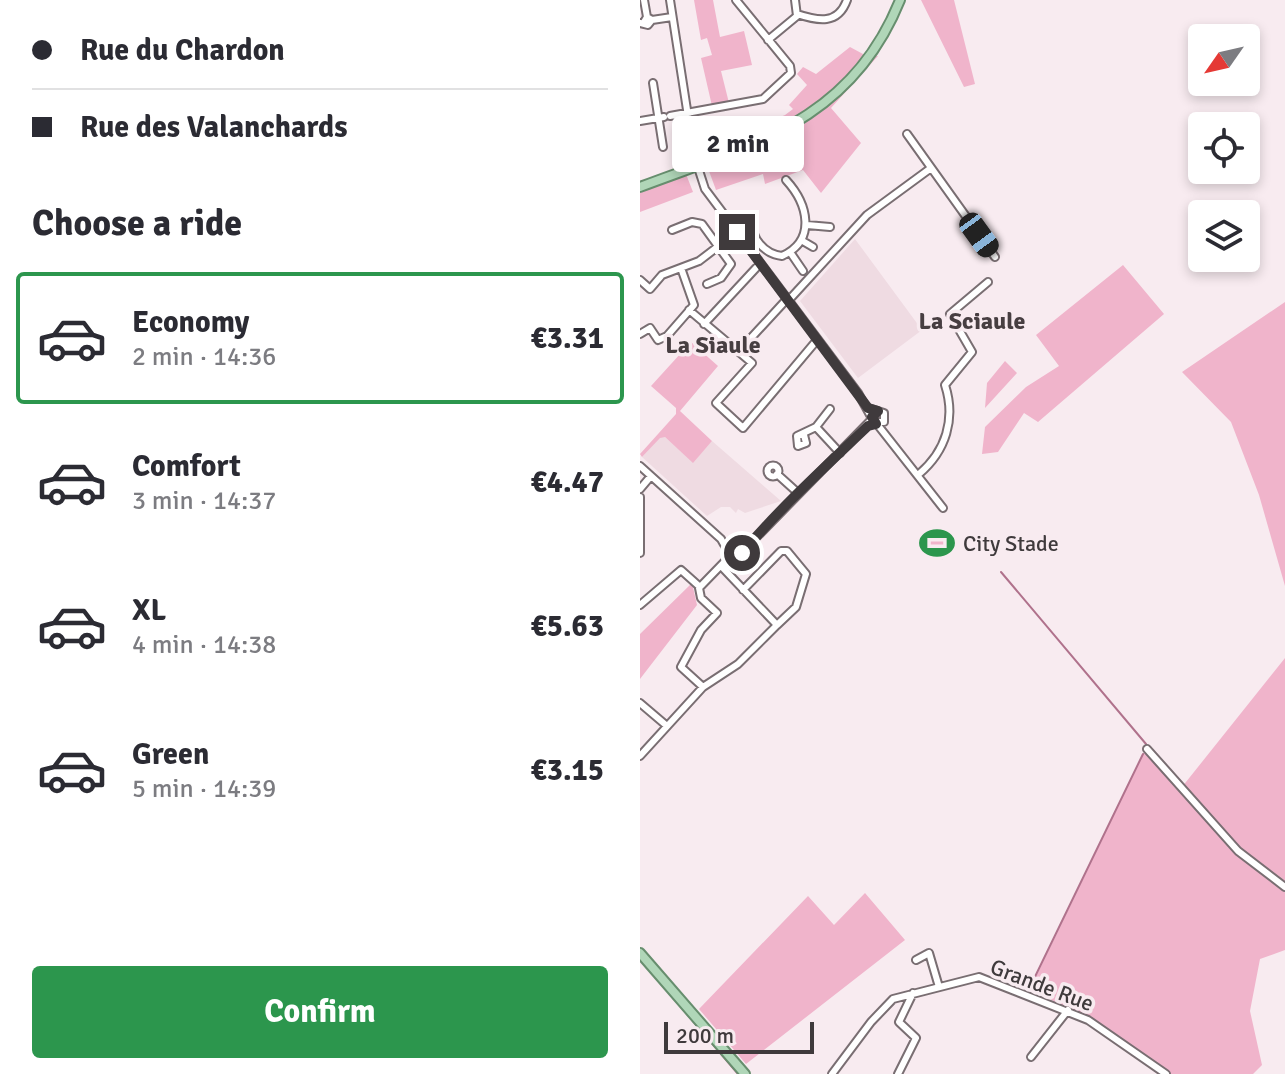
<!DOCTYPE html>
<html lang="en">
<head>
<meta charset="utf-8">
<style>
	:root { --surface:#fff; --page:#f7f7f7; --text:#2b2b33; --muted:#7c7c81; --line:#e1e1e2; --accent:#2c964d }
	body { margin:0; font-family:Signika,sans-serif; background:var(--page); color:var(--text); height:100vh; display:flex; flex-direction:column; font-size:30px; white-space:nowrap }
	* { box-sizing:border-box; margin:0 }
	p { font-size:26px; color:var(--muted) }
	.icon { flex:none; width:44px; height:44px; fill:none; stroke:currentColor; stroke-width:2; stroke-linecap:round; stroke-linejoin:round }
	.map { position:relative; flex:1; overflow:hidden }
	.side { display:flex; flex-direction:column; background:var(--surface); width:640px }
	.side>* { flex:none }
	.hud { display:grid; align-content:center; height:176px; padding:0 32px; background:var(--surface) }
	.needle { width:52px; rotate:236deg }
	.fabs { position:absolute; left:548px; top:24px; display:grid; gap:16px }
	.fabs a { display:grid; place-items:center; width:72px; height:72px; border-radius:8px; background:var(--surface); box-shadow:0 4px 12px #0003; font-size:40px }
	.scale { position:absolute; left:24px; bottom:20px; width:150px; box-sizing:border-box; padding-left:8px; border:4px solid #3f3a3c; border-top:0; font-size:22px; line-height:28px; white-space:nowrap; color:#3f3a3c; -webkit-text-stroke:6px #f8ebf0; paint-order:stroke }
	.end { position:absolute; width:36px; height:36px; margin:-18px; border:10px solid #3f3a3c; background:#fff; box-shadow:0 0 0 4px #fff }
	.from { border-radius:50% }
	.bubble { position:absolute; height:56px; border-radius:8px; background:var(--surface); box-shadow:0 4px 12px #0003; font-size:26px; font-weight:700; line-height:56px; text-align:center }
	.car { position:absolute; width:24px; height:48px; margin:-24px -12px; border-radius:10px; box-shadow:0 0 6px 2px #0007; background:linear-gradient(#222 24%,#8ab4d8 0 40%,#222 0 76%,#8ab4d8 0 86%,#222 0) }
	.hud b { display:flex; align-items:center; gap:28px; height:76px; font-size:30px }
	.hud b+b { border-top:2px solid var(--line) }
	.hud i { width:20px; height:20px; background:var(--text) }
	ul { padding:0; list-style:none }
	li { display:flex; align-items:center; gap:24px; height:132px; margin:0 16px 12px; padding:0 16px; border:4px solid transparent; border-radius:8px }
	li div { flex:1 }
	li b { display:block; font-size:30px }
	li em { font-style:normal; font-weight:700 }
	li.current { border-color:var(--accent) }
	li>.icon { width:72px; height:72px; stroke-width:1.5 }
	h2 { padding:0 32px; font-size:36px; line-height:96px }
	.button { display:flex; gap:16px; margin-top:auto; padding:16px 32px }
	.button a { flex:1; height:92px; border-radius:8px; background:var(--accent); color:#fff; font-size:32px; font-weight:700; line-height:92px; text-align:center }
	main { display:flex; flex:1; min-height:0 }
	.map>svg:first-child { display:block }
	.built { fill:#efdbe2 }
	.green { fill:#f0b4cb }
	.lines { fill:none; stroke-linecap:round; stroke-linejoin:round }
	.stream { stroke:#b0728c; stroke-width:2 }
	.minor-casing { stroke:#796e72; stroke-width:10 }
	.major-casing { stroke:#678e6e; stroke-width:12 }
	.minor { stroke:#fff; stroke-width:6 }
	.major { stroke:#b0d6b8; stroke-width:8 }
	.route { stroke:#3f3a3c; stroke-width:10 }
	.labels { text-anchor:middle; dominant-baseline:central; stroke-width:7; stroke-linejoin:round; paint-order:stroke }
	.poi-label { font-size:22px; fill:#3f3a3c; stroke:#f8ebf0; text-anchor:start }
	.street-label { font-size:22px; fill:#3f3a3c; stroke:#f8ebf0 }
	.neighbourhood-label { font-size:24px; font-weight:bold; fill:#473e41; stroke:#f8ebf0 }
</style>
</head>
<body>
<main>
<section class="side">
<div class="hud">
<b><i class="from"></i>Rue du Chardon</b>
<b><i></i>Rue des Valanchards</b>
</div>
<h2>Choose a ride</h2>
<ul>
<li class="current"><svg class="icon" aria-label="car" viewBox="0 0 24 24"><path d="M5 17H2v-5l4-1 3-4h7l3 4 3 1v5h-3M9 17h6M6 11h13"/><circle cx="7" cy="17" r="2"/><circle cx="17" cy="17" r="2"/></svg><div><b>Economy</b><p>2 min · 14:36</p></div><em>€3.31</em></li>
<li><svg class="icon" aria-label="car" viewBox="0 0 24 24"><path d="M5 17H2v-5l4-1 3-4h7l3 4 3 1v5h-3M9 17h6M6 11h13"/><circle cx="7" cy="17" r="2"/><circle cx="17" cy="17" r="2"/></svg><div><b>Comfort</b><p>3 min · 14:37</p></div><em>€4.47</em></li>
<li><svg class="icon" aria-label="car" viewBox="0 0 24 24"><path d="M5 17H2v-5l4-1 3-4h7l3 4 3 1v5h-3M9 17h6M6 11h13"/><circle cx="7" cy="17" r="2"/><circle cx="17" cy="17" r="2"/></svg><div><b>XL</b><p>4 min · 14:38</p></div><em>€5.63</em></li>
<li><svg class="icon" aria-label="car" viewBox="0 0 24 24"><path d="M5 17H2v-5l4-1 3-4h7l3 4 3 1v5h-3M9 17h6M6 11h13"/><circle cx="7" cy="17" r="2"/><circle cx="17" cy="17" r="2"/></svg><div><b>Green</b><p>5 min · 14:39</p></div><em>€3.15</em></li>
</ul>
<div class="button"><a>Confirm</a></div>
</section>
<div class="map">
<svg width="645" height="1074" viewBox="0 0 645 1074">
	<rect width="100%" height="100%" fill="#f8ebf0"/>
	<path class="built" d="M215,239L282,330L218,378L160,301Z
		M20,437H25L53,462L72,441L141,501L105,513L98,509L96,513L90,507H81L67,516L2,457Z"/>
	<path class="green" d="M54,0H73L80,37L104,31L112,65L81,71L89,103L72,106L61,58L72,55L67,38L61,40Z
		M281,0H314L335,84L324,87Z
		M210,47L223,54L238,56L191,108L221,143L181,193L163,170L125,184L123,174L76,190L59,144L67,148L145,115L153,109L149,105L167,85L157,74L163,67L176,74Z
		M46,174L53,192L0,212V190Z
		M483,265L524,314L398,422L384,413L358,452L342,454L345,427L386,387L419,366L396,335Z
		M645,302V586L619,495L591,422L542,372Z
		M51,342L78,366L40,411L72,441L53,463L25,437L20,438L2,457L0,454L36,414V408L11,386Z
		M365,361L377,373L345,408L347,383Z
		M292,527L313,548L302,560L280,538Z
		M52,583L57,605L0,679V634Z
		M645,658V950L620,959L610,1011L622,1065L613,1074H530L391,987L508,744L542,787Z
		M225,893L265,940L106,1064L59,1009L168,896L194,925Z"/>
	<g class="lines">
		<path class="stream" d="M361,572L506,744
			M0,959L98,1074
			M391,985L503,754"/>
		<g class="minor-casing">
			<path id="minor" d="M4,0L7,17
				M30,0L54,155L65,189L218,393L234,422H244V413L228,408
				M157,14C178,21 198,25 207,0
				M12,20L32,17
				M0,23L8,25L12,20L7,17L4,22
				M128,40L157,16L155,0
				M13,83L23,147
				M30,116L123,99L151,73L150,66L96,0
				M0,121L24,117
				M267,134L355,257
				M98,216L112,220C111,238 124,254 142,256C177,240 168,204 146,180
				M167,225L190,227
				M32,230L52,222L62,224L91,264L81,278L67,284
				M161,240L173,247
				M150,252L163,271
				M0,280L10,289L22,275L59,261L97,232
				M148,301L227,215L291,168
				M49,310L112,363L76,403L103,428L177,340
				M64,324L116,268
				M0,334L10,328L18,340L27,336L54,305L41,268
				M99,351L147,299
				M190,409L176,427L200,453
				M237,424L303,508
				M164,435L166,443L158,446L157,436L176,427
				M127.5 471a5.5 5.5 0 1 1 11 0a5.5 5.5 0 1 1-11 0Z
				M0,466L81,539L89,553L99,555L232,419
				M137,474L158,493
				M279,474C306,451 316,419 305,385L332,352L310,314L348,282
				M0,489L11,476
				M0,497V553
				M103,590L141,551H147L166,574L156,607L137,625
				M0,605L41,570L60,587
				M63,687L41,667L61,630L77,613L61,598L59,588L92,554
				M0,703L27,726
				M507,749L598,851L645,887
				M0,756L63,687L98,664L137,625L81,566
				M276,960L289,953L299,987
				M391,1057L428,1010
				M192,1074L231,1022L253,999L339,977L448,1020L526,1074
				M258,1074L276,1038L259,1022L273,993"/>
		</g>
		<g class="major-casing">
			<path id="major" d="M0,187C111,145 211,122 260,0
				M0,953L105,1074"/>
		</g>
		<use href="#minor" class="minor"/>
		<use href="#major" class="major"/>
	</g>
	<g class="lines">
		<path class="route" d="M97,232L228,408L238,411L232,417L236,424L228,426C185,467 139,509 102,553"/>
	</g>
	<defs>
		<g id="stadium-bare" transform="scale(2.76)"><path d="M0-5a6.5 5 0 1 0 0 10a6.5 5 0 1 0 0-10ZM-3.5-1.8h7v3.6h-7Z" fill="#2c964d" stroke="#f8ebf0" stroke-width="2.5" paint-order="stroke"/></g>
	</defs>
	<g fill-rule="evenodd">
		<use href="#stadium-bare" x="297" y="543"/>
	</g>
	<g class="labels">
		<g class="poi-label">
			<text x="323" y="543">City Stade</text>
		</g>
		<g class="street-label">
			<text transform="translate(402 985) rotate(21)">Grande Rue</text>
		</g>
		<g class="neighbourhood-label">
			<text x="332" y="321">La Sciaule</text>
			<text x="73" y="345">La Siaule</text>
		</g>
	</g>
</svg>
<div class="fabs">
<a><svg class="needle" viewBox="-14 -14 28 28"><path d="M0-13l5 13h-10z" fill="#e53935"/><path d="M0 13l5-13h-10z" fill="#7c7c81"/></svg></a>
<a><svg class="icon" aria-label="locate" viewBox="0 0 24 24"><circle cx="12" cy="12" r="6"/><path d="M12 2v4M12 18v4M2 12h4M18 12h4"/></svg></a>
<a><svg class="icon" aria-label="layers" viewBox="0 0 24 24"><path d="M12 4l9 5-9 5-9-5zM3 14l9 5 9-5"/></svg></a>
</div>
<div class="scale">200 m</div>
<i class="end from" style="left:102px;top:553px"></i>
<i class="end" style="left:97px;top:232px"></i>
<div class="bubble" style="left:32px;top:116px;width:132px">2 min</div>
<i class="car" style="left:339px;top:235px;rotate:144deg"></i>
</div>
</main>
</body>
</html>
